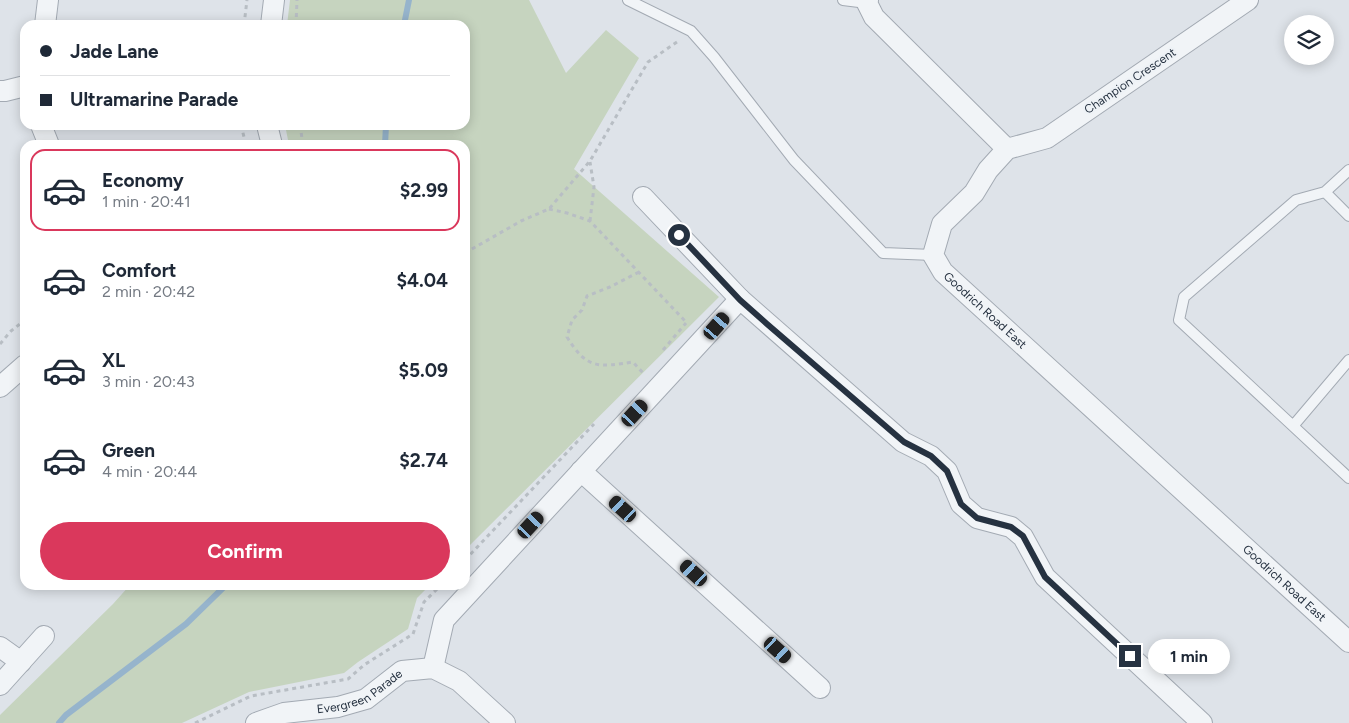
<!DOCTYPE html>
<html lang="en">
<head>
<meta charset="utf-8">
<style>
	:root { --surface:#fff; --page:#f2f2f3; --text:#1f2937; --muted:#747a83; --line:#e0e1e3; --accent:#da385c }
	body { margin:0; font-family:Figtree,sans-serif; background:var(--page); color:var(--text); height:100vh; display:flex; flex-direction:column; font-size:19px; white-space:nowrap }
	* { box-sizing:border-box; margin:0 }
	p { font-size:16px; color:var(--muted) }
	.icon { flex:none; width:28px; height:28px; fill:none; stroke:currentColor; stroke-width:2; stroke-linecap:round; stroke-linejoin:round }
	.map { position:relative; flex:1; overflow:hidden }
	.details { position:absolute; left:20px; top:140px; width:450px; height:450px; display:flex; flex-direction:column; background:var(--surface); border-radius:15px; box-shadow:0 2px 12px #0003 }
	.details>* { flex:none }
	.banner { position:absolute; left:20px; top:20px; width:450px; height:110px; border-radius:15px; box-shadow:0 2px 12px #0003; display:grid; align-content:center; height:110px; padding:0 20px; background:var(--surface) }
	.buttons { position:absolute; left:1284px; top:15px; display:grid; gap:10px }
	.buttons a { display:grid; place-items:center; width:50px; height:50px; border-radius:50%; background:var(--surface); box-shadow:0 2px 12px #0003; font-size:25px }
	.end { position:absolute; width:22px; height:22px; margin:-11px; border:6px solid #263241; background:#fff; box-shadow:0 0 0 2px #fff }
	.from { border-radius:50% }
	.bubble { position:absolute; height:35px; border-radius:18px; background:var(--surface); box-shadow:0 2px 12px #0003; font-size:16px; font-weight:700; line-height:35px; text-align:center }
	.car { position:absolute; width:15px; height:30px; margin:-15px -8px; border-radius:6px; box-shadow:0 0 4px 1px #0007; background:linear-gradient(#222 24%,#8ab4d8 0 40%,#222 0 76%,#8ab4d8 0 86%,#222 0) }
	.banner b { display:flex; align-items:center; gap:18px; height:48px; font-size:19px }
	.banner b+b { border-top:1px solid var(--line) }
	.banner i { width:12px; height:12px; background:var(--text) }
	ul { padding:9px 0 0; list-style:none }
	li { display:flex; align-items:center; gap:15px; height:82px; margin:0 10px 8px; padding:0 10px; border:2px solid transparent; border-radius:15px }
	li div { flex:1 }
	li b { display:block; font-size:19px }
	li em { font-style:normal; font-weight:700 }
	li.current { border-color:var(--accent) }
	li>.icon { width:45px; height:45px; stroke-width:1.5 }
	.primary-button { display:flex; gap:10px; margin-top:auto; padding:10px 20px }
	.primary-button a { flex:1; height:58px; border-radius:30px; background:var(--accent); color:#fff; font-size:20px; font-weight:700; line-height:58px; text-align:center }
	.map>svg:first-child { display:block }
	.green { fill:#c6d4bf }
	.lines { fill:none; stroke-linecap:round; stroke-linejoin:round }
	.stream { stroke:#96b4cc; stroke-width:6 }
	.lane-casing { stroke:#a3aab3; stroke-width:12 }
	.street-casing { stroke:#a3aab3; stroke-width:22 }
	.path { stroke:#b8bec4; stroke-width:3; stroke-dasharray:4 4; stroke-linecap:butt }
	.lane { stroke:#f1f4f7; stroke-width:10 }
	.street { stroke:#f1f4f7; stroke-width:20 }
	.route { stroke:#263241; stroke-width:6 }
	.labels { text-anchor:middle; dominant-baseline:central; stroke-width:4.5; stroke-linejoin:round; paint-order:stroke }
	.street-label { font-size:12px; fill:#263241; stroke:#eef2f6 }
</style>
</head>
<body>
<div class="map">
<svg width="1349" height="723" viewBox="0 0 1349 723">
	<rect width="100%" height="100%" fill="#dee3e9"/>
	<path class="green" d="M290,0H529L566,73L606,30L639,58L574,169L719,297L465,550V145H289L285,125H465V25H287Z
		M130,585H430L417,598L408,629L358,662L344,673L249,692L182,723H0V715L113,604Z"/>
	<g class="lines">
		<path class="stream" d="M404,25L409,0
			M385,145L386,125
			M59,723L66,715L186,624L226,585"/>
		<g class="lane-casing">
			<path id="lane" d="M628,0L691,31L714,57L794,160L883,253L933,255
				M843,0L867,3
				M1349,170L1325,192L1296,200L1184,297L1179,320L1349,478
				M1325,192L1349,216
				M1293,426L1349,360"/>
		</g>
		<g class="street-casing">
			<g id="street">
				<path d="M868,0L867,3L874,17L1007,149"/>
				<path id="s1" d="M1248,0L1047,138L1007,149L988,170L974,193L942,224L933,255L943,272L1349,642"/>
				<path d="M45,25L48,0"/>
				<path d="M271,25L274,0"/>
				<path d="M0,91H5L25,86"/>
				<path d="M41,125L49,145"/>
				<path d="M267,125L272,145"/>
				<path d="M643,197L740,299"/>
				<path d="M0,387L25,365"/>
				<path d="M581,471L820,688"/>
				<path d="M0,647L21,662"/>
				<path d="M433,668L444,620L740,299L903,442L931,456L947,471L961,504L977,518L1011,527L1023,537L1045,577L1202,723"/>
				<path d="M0,685L44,636"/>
				<path id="s2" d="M256,723L284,713L338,707L366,699L402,671L433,668L459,681L505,723"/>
			</g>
		</g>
		<path class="path" d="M244,25L247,0
			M296,25L297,0
			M241,125L246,145
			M300,125L303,145
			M549,209L567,213L590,221L686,322
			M590,221L594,187L590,162
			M465,253L521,221L549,209L590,161L648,62L677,42
			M639,272L610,287L587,296L582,310L572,320L567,337C587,370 599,367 633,362L643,373
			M0,344L11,331L25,320
			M663,350L686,323
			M465,560L594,424
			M195,723L251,696L348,679L364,665L413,634L424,602L441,585"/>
		<use href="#lane" class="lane"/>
		<use href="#street" class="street"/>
	</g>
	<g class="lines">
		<path class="route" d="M679,235L740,300L767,324L904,442L931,456L947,471L961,504L977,518L1011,527L1023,536L1045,577L1130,656"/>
	</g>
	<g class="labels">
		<g class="street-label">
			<text transform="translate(1130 81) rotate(-34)">Champion Crescent</text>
			<text stroke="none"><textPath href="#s1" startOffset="494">Goodrich Road East</textPath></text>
			<text stroke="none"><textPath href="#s1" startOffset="899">Goodrich Road East</textPath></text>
			<text stroke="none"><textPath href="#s2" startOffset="110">Evergreen Parade</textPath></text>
		</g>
	</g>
</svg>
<div class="buttons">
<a><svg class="icon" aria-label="layers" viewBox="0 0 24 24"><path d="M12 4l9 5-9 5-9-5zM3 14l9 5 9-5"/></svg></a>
</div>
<i class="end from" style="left:679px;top:235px"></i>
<i class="end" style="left:1130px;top:656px"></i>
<div class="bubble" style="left:1148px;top:639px;width:82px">1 min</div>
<i class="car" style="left:717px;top:326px;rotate:41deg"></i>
<i class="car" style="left:635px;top:413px;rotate:43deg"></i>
<i class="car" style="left:623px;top:509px;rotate:312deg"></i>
<i class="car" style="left:531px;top:525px;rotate:43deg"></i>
<i class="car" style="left:694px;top:573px;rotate:312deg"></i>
<i class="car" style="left:778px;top:650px;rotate:132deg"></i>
<div class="banner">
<b><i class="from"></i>Jade Lane</b>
<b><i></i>Ultramarine Parade</b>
</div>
<section class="details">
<ul>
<li class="current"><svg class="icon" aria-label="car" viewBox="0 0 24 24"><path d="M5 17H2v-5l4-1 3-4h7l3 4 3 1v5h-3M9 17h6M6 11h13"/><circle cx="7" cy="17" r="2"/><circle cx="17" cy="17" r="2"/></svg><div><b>Economy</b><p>1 min · 20:41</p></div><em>$2.99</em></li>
<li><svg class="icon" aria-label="car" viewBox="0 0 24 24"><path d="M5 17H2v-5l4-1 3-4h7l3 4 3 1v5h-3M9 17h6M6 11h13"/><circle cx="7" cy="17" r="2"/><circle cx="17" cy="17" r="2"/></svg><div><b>Comfort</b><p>2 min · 20:42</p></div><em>$4.04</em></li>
<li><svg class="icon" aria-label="car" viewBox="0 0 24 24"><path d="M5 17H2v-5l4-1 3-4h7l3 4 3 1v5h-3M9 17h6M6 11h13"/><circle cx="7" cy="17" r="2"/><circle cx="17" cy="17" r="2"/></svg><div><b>XL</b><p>3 min · 20:43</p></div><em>$5.09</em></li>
<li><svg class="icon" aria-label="car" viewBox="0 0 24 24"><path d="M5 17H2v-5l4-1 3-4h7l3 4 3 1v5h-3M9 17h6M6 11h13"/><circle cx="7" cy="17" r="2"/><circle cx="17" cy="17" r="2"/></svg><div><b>Green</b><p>4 min · 20:44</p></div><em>$2.74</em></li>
</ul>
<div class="primary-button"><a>Confirm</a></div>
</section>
</div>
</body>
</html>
